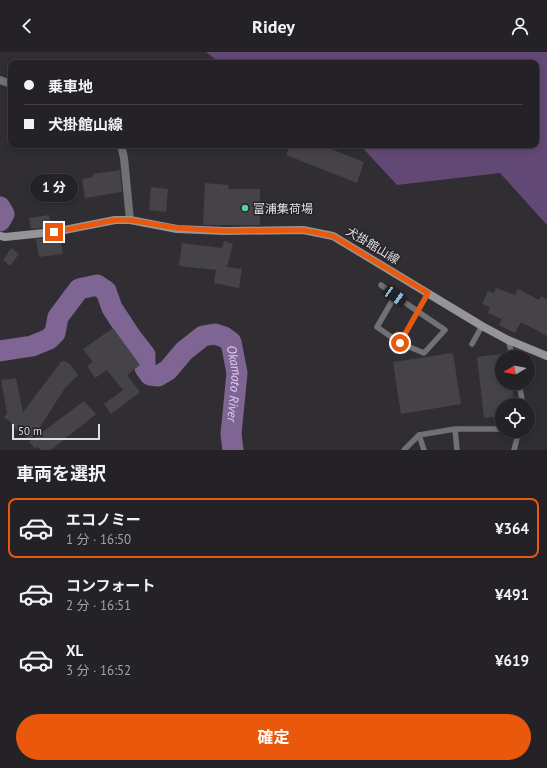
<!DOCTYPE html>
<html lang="ja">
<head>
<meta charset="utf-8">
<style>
	:root { --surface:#242226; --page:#302f32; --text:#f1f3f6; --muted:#a3a4a7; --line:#413f43; --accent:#ea580c }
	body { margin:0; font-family:"PT Sans","Noto Sans JP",sans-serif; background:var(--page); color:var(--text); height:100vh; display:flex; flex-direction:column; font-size:15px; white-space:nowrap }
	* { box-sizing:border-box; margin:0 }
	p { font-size:13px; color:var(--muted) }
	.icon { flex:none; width:22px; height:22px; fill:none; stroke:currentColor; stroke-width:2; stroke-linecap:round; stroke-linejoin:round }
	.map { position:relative; height:398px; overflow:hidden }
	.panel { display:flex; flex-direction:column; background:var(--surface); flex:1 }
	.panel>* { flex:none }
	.top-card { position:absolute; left:8px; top:8px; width:531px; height:88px; border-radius:8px; box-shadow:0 2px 6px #0003,0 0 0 1px var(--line); display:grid; align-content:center; height:88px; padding:0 16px; background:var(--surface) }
	.needle { width:26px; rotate:260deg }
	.tools { position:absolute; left:495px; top:298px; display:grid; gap:8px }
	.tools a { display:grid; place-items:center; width:40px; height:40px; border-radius:50%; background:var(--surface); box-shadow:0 2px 6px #0003,0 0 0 1px var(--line); font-size:20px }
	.scale { position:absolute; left:12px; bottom:10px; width:88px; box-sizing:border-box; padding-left:4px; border:2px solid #dfdee1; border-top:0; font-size:11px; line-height:14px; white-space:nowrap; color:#dfdee1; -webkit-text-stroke:3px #262428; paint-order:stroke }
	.end { position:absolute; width:18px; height:18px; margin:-9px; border:5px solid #ea580c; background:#fff; box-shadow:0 0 0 2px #fff }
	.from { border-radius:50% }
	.bubble { position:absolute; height:28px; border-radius:14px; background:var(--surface); box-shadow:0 2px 6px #0003,0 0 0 1px var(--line); font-size:13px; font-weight:700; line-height:28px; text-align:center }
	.car { position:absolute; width:12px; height:24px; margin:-12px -6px; border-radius:5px; box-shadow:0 0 3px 1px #0007; background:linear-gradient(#222 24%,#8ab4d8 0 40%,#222 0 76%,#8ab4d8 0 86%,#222 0) }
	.top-card b { display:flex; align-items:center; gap:14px; height:38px; font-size:15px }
	.top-card b+b { border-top:1px solid var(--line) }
	.top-card i { width:10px; height:10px; background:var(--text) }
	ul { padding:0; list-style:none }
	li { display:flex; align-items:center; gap:12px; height:60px; margin:0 8px 6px; padding:0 8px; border:2px solid transparent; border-radius:8px }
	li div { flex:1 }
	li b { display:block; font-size:15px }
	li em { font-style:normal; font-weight:700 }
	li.active { border-color:var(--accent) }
	li>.icon { width:36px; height:36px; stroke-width:1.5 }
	h2 { padding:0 16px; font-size:18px; line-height:48px }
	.button { display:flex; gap:8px; margin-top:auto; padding:8px 16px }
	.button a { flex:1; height:46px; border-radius:24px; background:var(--accent); color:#fff; font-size:16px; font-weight:700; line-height:46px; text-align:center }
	header { display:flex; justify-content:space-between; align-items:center; height:52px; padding:0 16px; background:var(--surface); font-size:18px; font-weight:700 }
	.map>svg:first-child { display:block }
	.forest { fill:#624975 }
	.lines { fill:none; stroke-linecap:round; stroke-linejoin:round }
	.river { stroke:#7f6593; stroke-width:21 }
	.building { fill:#464348 }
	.lane { stroke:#717072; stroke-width:5.5 }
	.street { stroke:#717072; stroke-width:8 }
	.secondary { stroke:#969498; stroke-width:8 }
	.route { stroke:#ea580c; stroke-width:5 }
	.poi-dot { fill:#52d397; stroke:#262428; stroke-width:1.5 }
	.labels { text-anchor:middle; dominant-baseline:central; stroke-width:3; stroke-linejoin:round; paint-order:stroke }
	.poi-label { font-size:12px; fill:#dfdee1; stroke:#262428; text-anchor:start }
	.street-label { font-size:12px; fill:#dfdee1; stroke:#262428 }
	.water-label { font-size:13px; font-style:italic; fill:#e3cbf6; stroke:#262428 }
</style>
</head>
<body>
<header><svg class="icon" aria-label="back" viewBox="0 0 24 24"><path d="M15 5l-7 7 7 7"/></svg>Ridey<svg class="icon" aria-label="person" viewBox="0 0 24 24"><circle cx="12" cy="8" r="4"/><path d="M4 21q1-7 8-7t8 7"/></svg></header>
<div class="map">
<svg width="547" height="398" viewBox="0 0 547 398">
	<rect width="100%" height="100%" fill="#302e32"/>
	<path class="forest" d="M206,0H547V173L500,121L397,133L360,93H536V11H220Z"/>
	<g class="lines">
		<g class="river">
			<path d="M0,155L4,162L0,169"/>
			<path id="s1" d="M0,299L32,294L49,287L55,281L58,265L79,237L97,233L106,239L112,256L131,285L145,303V316L150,323L158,324L168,318L184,299L203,284L215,282L224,285L231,290L237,321L231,382L233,398"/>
		</g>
	</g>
	<path class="building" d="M290,93H321L364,110L357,131L286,103Z
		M120,118L122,140L85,146L82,127L93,125V122Z
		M205,131L229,133L228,137H260V173H203Z
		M151,135L168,137L166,160L149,158Z
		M49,163L51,175L31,177L29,166Z
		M60,185L63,202L39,205L36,187Z
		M224,189L233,192L227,215L242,217L239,236L214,231L216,218L179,214L182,191L222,196Z
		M11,196L19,202L10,214L3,208Z
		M496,236L515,243L518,237L539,248L541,244L547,248V284L521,270L515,281L499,273L502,267L488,261L490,255L482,252L488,239L494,241Z
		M113,276L140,313L127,323L140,340L111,362L104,352L123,338L107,318L95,326L87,314L93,310L83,297Z
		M453,301L461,352L401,362L393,310Z
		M502,302V331H512L514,353H502V364L484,366L477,305Z
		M64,309L70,312L78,323L65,336L31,389L13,375L10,369L4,366L7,361L1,328L16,326L23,360L61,310Z
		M84,349L96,362L51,398H42L37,395L35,396L29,390Z"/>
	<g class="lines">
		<path class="lane" d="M381,233C402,249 423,263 445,278L424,301L400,291L428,241
			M395,244L377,275L400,291
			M508,288L513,305
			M472,292L482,274
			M519,331L523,353
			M404,398L419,383
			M424,398L419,383L455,377
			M457,398L455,377H502
			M514,398L519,379"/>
		<path class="street" d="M0,28L11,32
			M121,93L124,106L130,168"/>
		<path class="secondary" d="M0,184L5,185L54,180L115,168H130L177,177L225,179L303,178L333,184L482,274L508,288L547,304"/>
	</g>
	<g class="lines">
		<path class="route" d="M54,180L115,168H130L177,176L225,179L303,178L333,184L428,241L400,291"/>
	</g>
	<circle class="poi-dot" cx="245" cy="156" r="4"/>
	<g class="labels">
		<g class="poi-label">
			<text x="253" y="156">富浦集荷場</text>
		</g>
		<g class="street-label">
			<text transform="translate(373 193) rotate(31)">犬掛館山線</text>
		</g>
		<g class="water-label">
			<text stroke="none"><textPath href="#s1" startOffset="378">Okamoto River</textPath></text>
		</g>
	</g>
</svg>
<div class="tools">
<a><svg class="needle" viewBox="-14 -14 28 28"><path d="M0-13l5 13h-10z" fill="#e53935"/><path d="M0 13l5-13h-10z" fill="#a3a4a7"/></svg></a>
<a><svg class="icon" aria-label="locate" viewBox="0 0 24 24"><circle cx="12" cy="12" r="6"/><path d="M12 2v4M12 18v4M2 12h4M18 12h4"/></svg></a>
</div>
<div class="scale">50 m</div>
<i class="end from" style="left:400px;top:291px"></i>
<i class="end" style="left:54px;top:180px"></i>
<div class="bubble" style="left:30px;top:122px;width:48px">1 分</div>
<i class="car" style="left:395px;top:244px;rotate:124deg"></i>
<div class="top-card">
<b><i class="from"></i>乗車地</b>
<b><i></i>犬掛館山線</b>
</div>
</div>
<section class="panel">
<h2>車両を選択</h2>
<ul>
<li class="active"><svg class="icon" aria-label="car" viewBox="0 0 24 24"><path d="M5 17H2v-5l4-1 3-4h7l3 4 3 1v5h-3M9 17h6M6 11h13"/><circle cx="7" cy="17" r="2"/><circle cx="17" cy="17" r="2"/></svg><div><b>エコノミー</b><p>1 分 · 16:50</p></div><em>¥364</em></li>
<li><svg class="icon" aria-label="car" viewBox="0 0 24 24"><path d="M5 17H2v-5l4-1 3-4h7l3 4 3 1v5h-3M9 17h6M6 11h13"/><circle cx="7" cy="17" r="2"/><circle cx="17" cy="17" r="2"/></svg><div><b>コンフォート</b><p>2 分 · 16:51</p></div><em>¥491</em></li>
<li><svg class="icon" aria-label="car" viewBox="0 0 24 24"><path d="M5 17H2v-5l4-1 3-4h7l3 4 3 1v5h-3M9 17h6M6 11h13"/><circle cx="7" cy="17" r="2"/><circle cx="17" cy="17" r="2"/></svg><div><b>XL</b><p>3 分 · 16:52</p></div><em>¥619</em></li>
</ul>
<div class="button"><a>確定</a></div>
</section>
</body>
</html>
